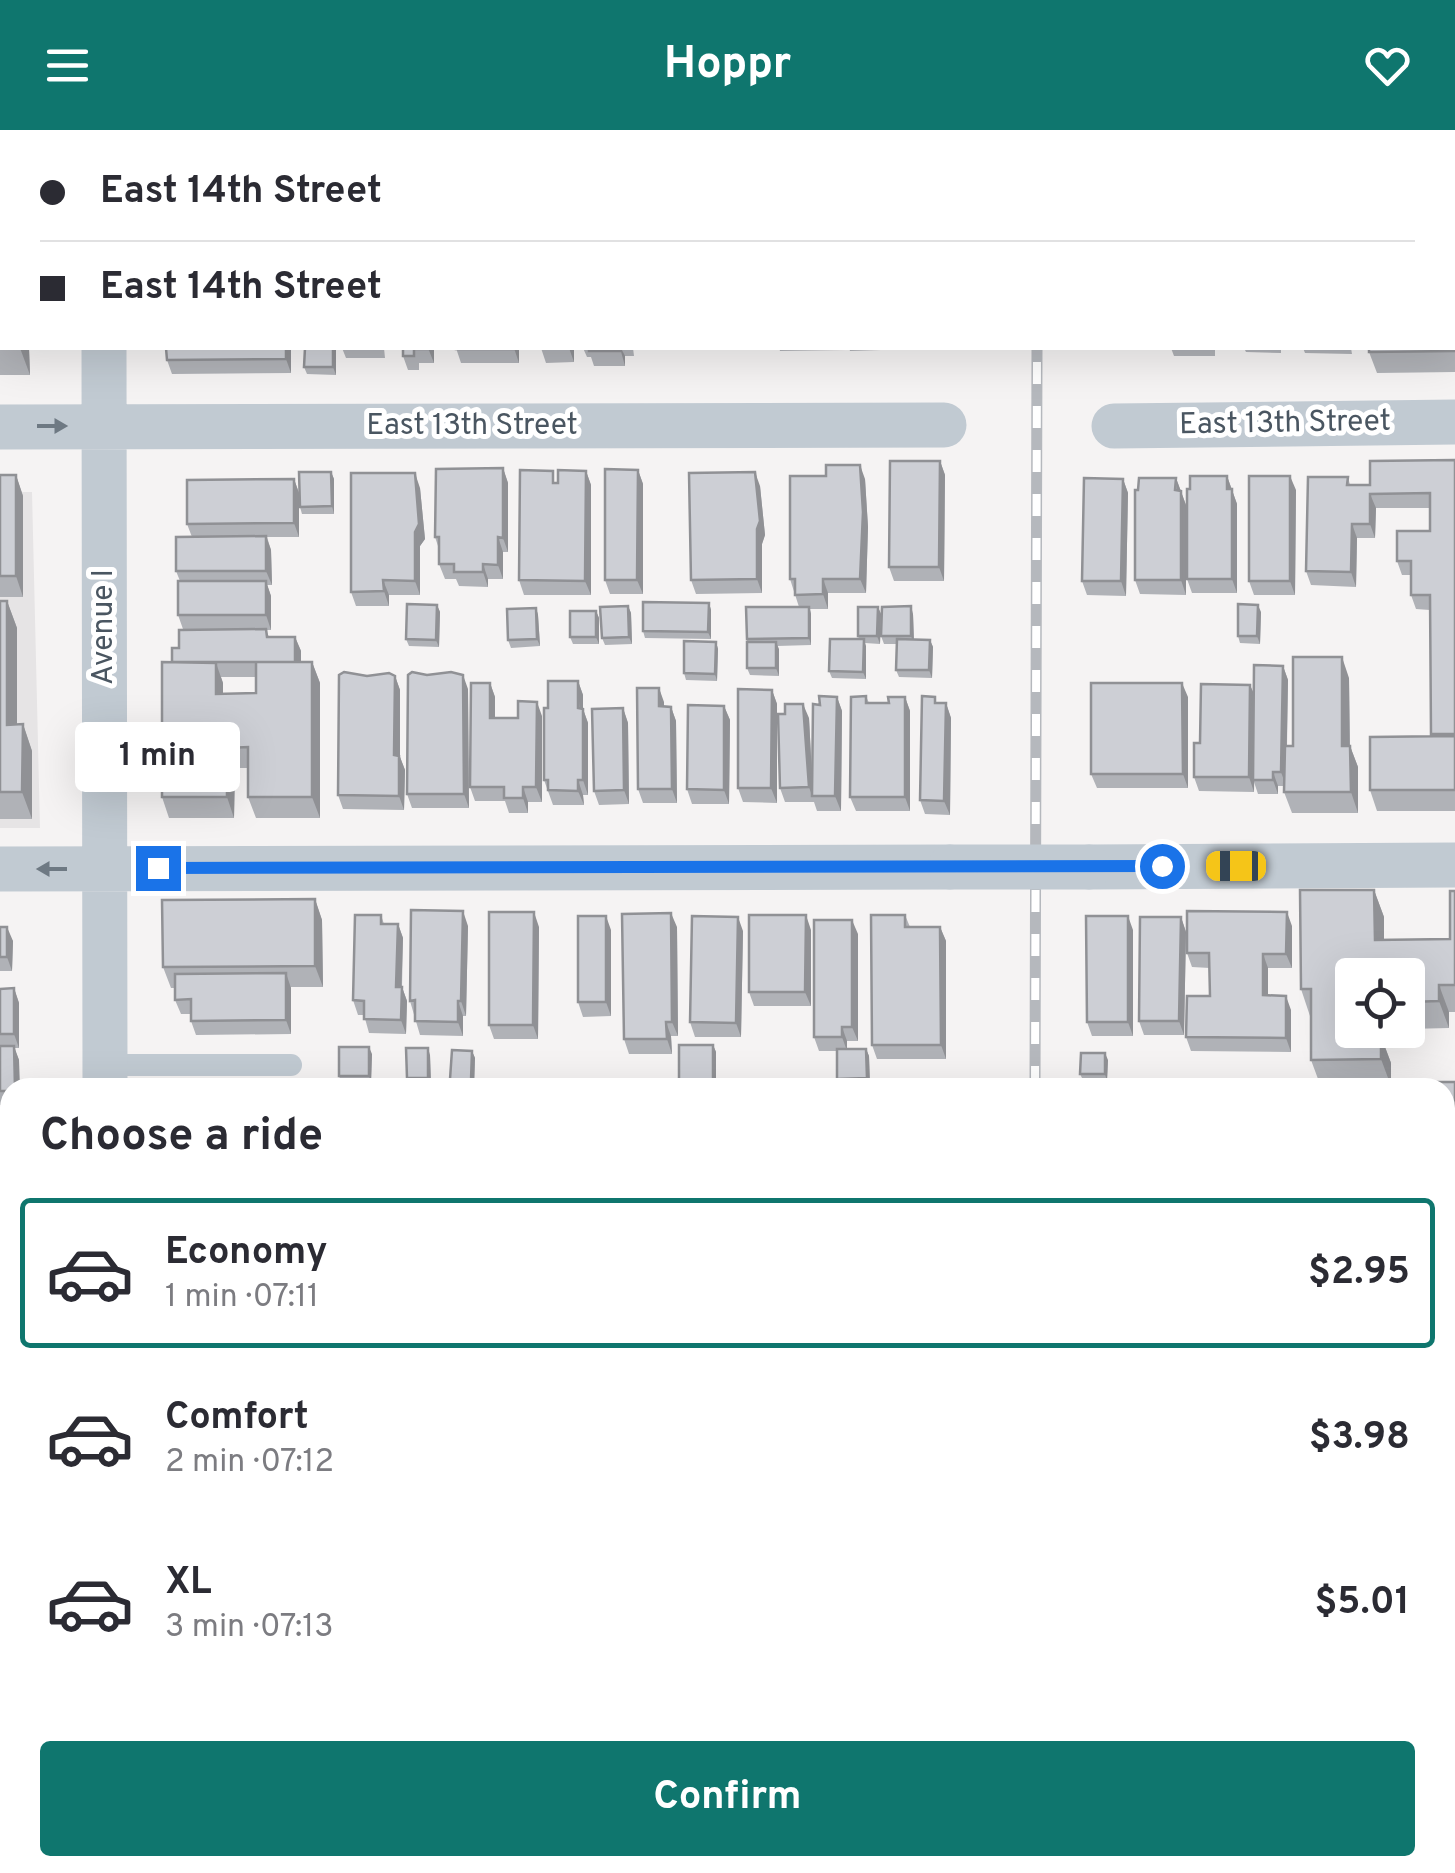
<!DOCTYPE html>
<html lang="en">
<head>
<meta charset="utf-8">
<style>
	:root { --surface:#fff; --page:#f2f2f3; --text:#2b2b33; --muted:#7c7c81; --line:#e1e1e2; --accent:#0f766e }
	body { margin:0; font-family:Overpass,sans-serif; background:var(--page); color:var(--text); height:100vh; display:flex; flex-direction:column; font-size:38px; white-space:nowrap }
	* { box-sizing:border-box; margin:0 }
	p { font-size:32px; color:var(--muted) }
	.icon { flex:none; width:55px; height:55px; fill:none; stroke:currentColor; stroke-width:2; stroke-linecap:round; stroke-linejoin:round }
	.map { position:relative; flex:1; overflow:hidden }
	.side { position:absolute; left:0px; top:948px; width:1455px; height:798px; display:flex; flex-direction:column; background:var(--surface); border-radius:30px 30px 0 0; box-shadow:0 10px 40px #0002 }
	.side>* { flex:none }
	.top-card { position:absolute; left:0px; top:0px; width:1455px; height:220px; box-shadow:0 10px 40px #0002; display:grid; align-content:center; height:220px; padding:0 40px; background:var(--surface) }
	.tools { position:absolute; left:1335px; top:828px; display:grid; gap:20px }
	.tools a { display:grid; place-items:center; width:90px; height:90px; border-radius:10px; background:var(--surface); box-shadow:0 10px 40px #0002; font-size:50px }
	.end { position:absolute; width:45px; height:45px; margin:-22px; border:12px solid #1a73e8; background:#fff; box-shadow:0 0 0 5px #fff }
	.from { border-radius:50% }
	.bubble { position:absolute; height:70px; border-radius:10px; background:var(--surface); box-shadow:0 10px 40px #0002; font-size:32px; font-weight:700; line-height:70px; text-align:center }
	.car { position:absolute; width:30px; height:60px; margin:-30px -15px; border-radius:12px; box-shadow:0 0 8px 2px #0007; background:linear-gradient(#f5c518 24%,#345 0 40%,#f5c518 0 76%,#345 0 86%,#f5c518 0) }
	.top-card b { display:flex; align-items:center; gap:35px; height:95px; font-size:38px }
	.top-card b+b { border-top:2px solid var(--line) }
	.top-card i { width:25px; height:25px; background:var(--text) }
	ul { padding:0; list-style:none }
	li { display:flex; align-items:center; gap:30px; height:150px; margin:0 20px 15px; padding:0 20px; border:5px solid transparent; border-radius:10px }
	li div { flex:1 }
	li b { display:block; font-size:38px }
	li em { font-style:normal; font-weight:700 }
	li.active { border-color:var(--accent) }
	li>.icon { width:90px; height:90px; stroke-width:1.5 }
	h2 { padding:0 40px; font-size:45px; line-height:120px }
	.action { display:flex; gap:20px; margin-top:auto; padding:20px 40px }
	.action a { flex:1; height:115px; border-radius:10px; background:var(--accent); color:#fff; font-size:40px; font-weight:700; line-height:115px; text-align:center }
	header { display:flex; justify-content:space-between; align-items:center; height:130px; padding:0 40px; background:var(--accent); color:#fff; font-size:45px; font-weight:700 }
	.map>svg:first-child { display:block }
	.education { fill:#e6e4e5 }
	.lines { fill:none; stroke-linecap:round; stroke-linejoin:round }
	.service { stroke:#c1cad2; stroke-width:22 }
	.minor { stroke:#c1cad2; stroke-width:45 }
	.rail-casing { stroke:#b5b8bd; stroke-width:11 }
	.rail { stroke:#fff; stroke-width:8; stroke-dasharray:22; stroke-linecap:butt }
	.minor-bridge { stroke:#c1cad2; stroke-width:45 }
	.wall { fill:#b0b2b7; fill-rule:evenodd }
	.shaded-wall { fill:#909195 }
	.building { fill:#cdcfd5; stroke:#909195; stroke-width:2.5 }
	.oneway { fill:#6e7983 }
	.route { stroke:#1a73e8; stroke-width:12 }
	.labels { text-anchor:middle; dominant-baseline:central; stroke-width:10; stroke-linejoin:round; paint-order:stroke }
	.street-label { font-size:30px; fill:#4a5661; stroke:#fff }
</style>
</head>
<body>
<header><svg class="icon" aria-label="menu" viewBox="0 0 24 24"><path d="M4 6h16M4 12h16M4 18h16"/></svg>Hoppr<svg class="icon" aria-label="heart" viewBox="0 0 24 24"><path d="M12 20l-8-8c-3-5 5-10 8-4 3-6 11-1 8 4z"/></svg></header>
<div class="map">
<svg width="1455" height="1743" viewBox="0 0 1455 1743">
	<rect width="100%" height="100%" fill="#f5f3f3"/>
	<path class="education" d="M0,362H32L40,698H0Z"/>
	<g class="lines">
		<path class="service" d="M105,935H291"/>
		<path class="minor" d="M103,0V2
			M104,218L105,958
			M1114,296L1455,292
			M0,297L944,295
			M1089,737L1455,735
			M0,739L950,737
			M1445,1176H1455
			M0,1183H10
			M1445,1619H1455
			M0,1624H10
			M107,1735V1743"/>
		<g class="rail-casing">
			<path id="rail" d="M1038,2V0
				M1035,958L1037,218
				M1445,1380H1455
				M1445,1402L1455,1401
				M0,1415H10
				M1445,1422L1455,1421
				M0,1434H10
				M1445,1438L1455,1437
				M0,1455H10
				M0,1475L10,1474
				M1031,1743V1735"/>
		</g>
		<use href="#rail" class="rail"/>
		<path class="minor-bridge" d="M950,737H1089"/>
	</g>
	<path class="wall" d="M0,0H25V2H2V59H0Z
		M620,0H636V2H621Z
		M1104,0H1145V2H1105Z
		M1155,0H1198V2H1156Z
		M1207,0H1236V2H1208Z
		M1254,0H1283V2H1255Z
		M1338,0H1354V2H1339Z
		M1367,0H1417V2H1387V1Z
		M1452,31H1455V242L1377,243L1369,222L1452,218Z
		M0,69H2V218H29L30,245H0Z
		M291,218V243L172,244L167,230Z
		M336,218V245L307,244L304,237Z
		M342,218H434V233H419V240H408L403,226V218H384L385,228H346Z
		M456,218H519V233H461Z
		M541,218H574V232L546,233Z
		M583,218H633L634,226H625V236H594L591,227H587Z
		M645,218H668V220H646Z
		M684,218H711V219H685Z
		M779,218H847L846,220L780,221Z
		M849,218H881V220L850,221Z
		M1171,218H1215V226H1174Z
		M1244,218H1281V223L1246,222Z
		M1303,218H1351L1352,224L1305,223Z
		M1455,330V681H1377L1370,660L1431,606L1430,480L1416,479L1411,465V445H1402L1397,431L1430,401V378H1376L1375,408H1357L1356,457L1311,455L1306,441L1348,347L1350,355H1370Z
		M940,331L945,345L944,451H894L889,437Z
		M503,338L508,353V422H503V449H488V457L459,456L456,449H445L439,434V419L435,407Z
		M638,340L643,354V464H610L605,450Z
		M586,341L591,355V465H524L519,450L557,353Z
		M331,342L334,349V384H302L300,377Z
		M0,345H16L23,366V467H0Z
		M1227,346L1237,374V463H1192L1187,449L1190,359Z
		M1176,348L1186,375V465L1140,464L1135,450Z
		M294,349L299,363V407H267L271,420L272,455H267L271,466V500H266L269,507H295L301,521V532H312L320,553V688H256L248,667V638H235L234,688H169L162,667L172,532L179,518L183,499L178,485L180,451L176,441L192,407L187,394ZM221,547H256V563L223,564V553Z
		M865,349L868,397L866,463H828V479H810L811,484V515L777,516L779,546L750,545L747,538V509L799,477L790,449Z
		M1123,349L1128,363L1126,466L1087,465L1082,451Z
		M760,356L765,405L762,414V463L696,464L691,450Z
		M420,358L425,409L420,416V465H389V476H356L351,462Z
		M1296,360L1295,465H1254L1249,451Z
		M0,471H7L17,498V595L23,594L32,621V689H0Z
		M709,473L711,480V509L645,508L643,501Z
		M437,475L440,482L439,517L409,516L406,509Z
		M628,476L631,483L632,514L605,515L602,508Z
		M878,477L881,484L880,514L865,513L866,549L832,548L829,541L859,509L858,506Z
		M536,478L538,485L540,516L511,518L508,510Z
		M596,481L599,488V514H573L570,507Z
		M1261,482L1260,514L1240,513L1238,506Z
		M913,484L914,509L930,510L933,517L932,548L899,547L896,540L897,514H884L881,506Z
		M716,512L718,519L717,551L686,550L684,543Z
		M1283,536L1288,550L1287,616H1293L1349,548L1350,616L1358,637V683H1292L1284,662V656H1278V664H1258L1254,652V662L1199,661L1194,647L1200,613L1250,555L1254,564Z
		M367,546H395L400,560V627L405,640L404,680L343,679L338,665Z
		M578,551L583,565V579L588,593V665H583L584,675H553L544,650L548,578Z
		M490,553L495,567V588L542,586V672H528V683H509L505,671H475L470,657Z
		M659,558L664,576L671,577L676,591L677,673H643L638,659Z
		M468,559L469,678H412L407,664Z
		M772,560L777,574V673L743,672L738,658Z
		M866,566L869,573H889L905,567L910,581V681H856L850,667Z
		M837,567L842,581L841,681H817L814,672H785L780,658L809,588L812,643L820,575Z
		M1188,567V658H1097L1091,644Z
		M937,573H946L951,588L950,685L925,684L920,670Z
		M724,576L730,590L729,674H692L687,659Z
		M623,578L628,593L629,674L599,675L594,661Z
		M1374,760L1384,787V810L1450,809L1455,761V882H1449V898L1408,899V845L1352,900H1391L1385,904V917L1391,933V956L1321,957L1311,930L1310,886L1301,859Z
		M315,769L322,790L323,857H291V904L196,905L191,891V884H181L175,870V858H171L163,837Z
		M381,785L384,794H398L403,808L402,857L407,871L406,904L369,903L364,885H358L353,870Z
		M905,785L910,797H940L946,811V929H877L872,915Z
		M1181,787L1186,802L1184,905H1144L1139,891Z
		M468,796L466,886H463V906L420,905L410,871Z
		M1292,796V838H1268V865L1291,880V922L1191,921L1186,907L1210,866V838L1192,837L1187,823Z
		M0,797L13,811L12,841H0V850Z
		M539,797L538,909H494L489,895Z
		M677,797L678,906H671L672,924H629L624,909Z
		M611,800V886L583,887L578,872Z
		M811,800V876H754L749,862Z
		M1133,800V906H1092L1087,892Z
		M743,801L741,907H695L690,892Z
		M858,804V911H847V919H866L869,926L870,956H839L837,949V921H819L814,907Z
		M14,858L19,873V918H14L19,930L10,958V975H0V859Z
		M713,915L716,922V958H681L679,951Z
		M472,921L475,928L474,957L453,956L450,949Z
		M372,924L371,952H341L339,946Z
		M430,925L431,955L410,956L407,948Z
		M1108,930L1107,950H1083L1080,944Z
		M1455,952V1013H1445V958Z
		M10,984V1033H0V985Z
		M0,1034H10V1082H0Z
		M1445,1043H1455V1103H1445Z
		M0,1085H10V1131H0Z
		M1445,1215H1455V1353L1445,1354Z
		M0,1234H10V1360H5L0,1346Z
		M1445,1461H1453L1455,1465V1567H1445Z
		M0,1502H10V1560H0Z"/>
	<path class="shaded-wall" d="M20,218H29L30,245Z
		M286,218H291V243L286,229Z
		M333,218H336V245L333,237Z
		M428,218H434V233Z
		M514,218H519V233Z
		M569,218H574V232Z
		M620,218H621L625,226V236Z
		M940,331L945,345L944,451L939,437Z
		M860,335L865,349L868,397L866,463L860,449Z
		M503,338L508,353V422L503,408Z
		M638,340L643,354V464L637,450Z
		M586,341L591,355V465L585,451Z
		M331,342L334,349V384L332,376Z
		M755,342L760,356L765,405L762,414V463L757,449Z
		M415,343L420,358L425,409L420,416V465L415,451Z
		M16,345L23,366V467L16,446Z
		M1227,346L1237,374V463L1232,449Z
		M1290,346L1296,360L1295,465L1290,451Z
		M1176,348L1186,375V465L1181,450Z
		M294,349L299,363V407L294,393Z
		M1123,349L1128,363L1126,466L1121,451Z
		M1370,364L1376,378L1375,408L1370,394Z
		M1352,394L1357,408L1356,457L1351,442Z
		M266,406L271,420L272,455L266,441Z
		M498,407L503,422V449L498,435Z
		M483,434L488,449V457L483,442Z
		M823,449L828,463V479L823,464Z
		M383,450L389,465V476L384,461Z
		M266,451L271,466V500L266,485Z
		M7,471L17,498V622L7,595Z
		M709,473L711,480V509L708,502Z
		M437,475L440,482L439,517L436,510Z
		M1258,475L1261,482L1260,514L1257,506Z
		M628,476L631,483L632,514L629,507Z
		M911,476L913,484L914,514L911,506Z
		M809,477L811,484V515L809,508Z
		M878,477L881,484L880,514L877,506Z
		M536,478L538,485L540,516L537,509Z
		M596,481L599,488V514L596,507Z
		M295,507L301,521V547L295,532Z
		M864,509L866,516V549L863,542Z
		M930,510L933,517L932,548L929,540Z
		M716,512L718,519L717,551L715,544Z
		M776,512L779,519V546L776,538Z
		M1342,527L1349,548L1350,637L1342,616Z
		M312,532L320,553V688L312,667Z
		M216,533L223,553V584L216,564Z
		M1283,536L1288,550L1286,656L1281,642Z
		M463,545L468,559L469,678L464,664Z
		M395,546L400,560V627L405,640L404,680L399,666L394,625Z
		M578,551L583,565V581V579L588,593V665L583,650Z
		M490,553L495,567V602L490,588Z
		M1182,553L1188,567V658L1183,644Z
		M1250,555L1256,569L1254,662L1249,647Z
		M659,558L664,572V591L659,576Z
		M772,560L777,574V673L771,658Z
		M837,567L842,581L841,681L835,666Z
		M905,567L910,581V681L905,667Z
		M537,572L542,586V672L536,657Z
		M946,573L951,588L950,685L944,671Z
		M803,574L809,588L813,666H812L809,657Z
		M724,576L730,590L729,674L724,660Z
		M671,577L676,591L677,673L672,659Z
		M623,578L628,593L629,674L624,660Z
		M23,594L32,621V689L22,662Z
		M1350,616L1358,637V683L1351,662Z
		M227,618L235,638L234,688L227,667Z
		M1273,642L1278,656V664L1273,650Z
		M578,650L583,665L584,675L578,661Z
		M523,657L528,672V683L523,668Z
		M1374,760L1384,787V837L1375,810Z
		M315,769L322,790L323,857L315,836Z
		M463,781L468,796L466,886L461,871Z
		M534,782L539,797L538,909L533,895Z
		M1287,782L1292,796V838L1286,824Z
		M671,783L677,797L678,906L672,892Z
		M806,785L811,800V876L805,862Z
		M606,786L611,800V886L606,872Z
		M1128,786L1133,800V906L1128,892Z
		M738,787L743,801L741,907L736,893Z
		M1181,787L1186,802L1184,905L1179,891Z
		M852,790L858,804V911L852,897Z
		M398,794L403,808L401,871L396,857Z
		M7,797L13,811L12,841L7,827Z
		M940,797L946,811V929L941,915Z
		M1263,824L1268,838V880L1263,865Z
		M286,843L291,858V904L286,890Z
		M1439,855L1449,882V898L1439,871Z
		M402,857L407,871L406,904L401,890Z
		M14,858L19,873V918L14,904Z
		M1286,866L1291,880V922L1286,908Z
		M458,871L463,886V906L458,892Z
		M666,892L671,906L672,924L667,909Z
		M842,897L847,911V921L842,907Z
		M1375,900H1391L1385,904V917L1391,933V956L1381,929Z
		M713,915L716,922V958L713,952Z
		M14,916L19,930L20,958H15Z
		M369,917L372,924L371,953L369,946Z
		M428,918L430,925L431,955L428,948Z
		M866,919L869,926L870,956L867,948Z
		M472,921L475,928L474,957L471,950Z
		M1105,923L1108,930L1107,951L1105,944Z
		M1453,1461L1455,1465V1556L1454,1552Z
		M0,1715L9,1738V1743H0Z
		M469,1735H479V1743H469Z
		M854,1735H865L864,1743H854Z
		M1209,1735H1223V1743H1209Z
		M1285,1735H1289L1291,1743H1285Z
		M1346,1735H1351V1743H1346Z"/>
	<path class="building" d="M0,0H20V2H2V44H0Z
		M162,0H280V2H162Z
		M444,0H482V2H444Z
		M649,0H669V2H649Z
		M758,0H827V2H758Z
		M1452,31H1455V81H1452Z
		M0,69H2V131H0Z
		M1452,92H1455V160H1452Z
		M0,157H2V218H20H0Z
		M1452,162H1455V221L1369,222V218H1452Z
		M166,218H286V229L167,230Z
		M305,218H333V237H304Z
		M403,218H428V219H414V226H403Z
		M456,218H514V219H456Z
		M589,218H620V221H589Z
		M1455,330V604H1431L1430,465H1411V431H1397V401H1430V363L1370,364V394H1352L1351,442L1306,441L1308,347H1348L1347,355H1370V331Z
		M890,331H940L939,437H889Z
		M826,335H860L863,382L860,449H823V464L795,465V449H790V346H826Z
		M503,338V408L498,407V435L483,434V442H454V434H439V407H435L436,339Z
		M605,339L638,340L637,450H605Z
		M520,340L553,341V353H558V340L586,341L585,451L519,450Z
		M299,342H331L332,376L300,377Z
		M755,342L760,391L757,399V449L691,450L689,343Z
		M351,343H415L419,394L415,402V451L383,450L384,461L351,462Z
		M0,345H16V446H0Z
		M1190,346H1227V359H1232V449H1187V359H1190Z
		M1249,346H1290V451H1249Z
		M1084,348L1123,349L1121,451H1082Z
		M1139,348H1176L1175,360L1181,361V450H1135V360H1138Z
		M294,349V393L187,394V350Z
		M266,406V441H176V407Z
		M178,451H266V485H178Z
		M0,471H7V595L23,594L22,662H0Z
		M643,472L709,473L708,502L643,501Z
		M407,474L437,475L436,510L406,509Z
		M1238,474L1258,475L1257,506H1238Z
		M628,476L629,507L602,508L600,477Z
		M911,476V506H881L882,477Z
		M746,477H809V508L747,509Z
		M858,477H878L877,506H858Z
		M536,478L537,509L508,510L507,479Z
		M570,481H596V507H570Z
		M266,499L267,507H295V532H172V518H179V500Z
		M830,509H864L863,542L829,541Z
		M897,509L930,510L929,540H896Z
		M684,511L716,512L715,544L684,543Z
		M747,512H776V538H747Z
		M1293,527H1342V616H1350L1351,662H1284L1285,616H1293Z
		M162,532L216,533V564L256,563V532H312V667H248V617L227,618V667H162Z
		M1254,535L1283,536L1281,642H1273V650H1253Z
		M344,542L367,546L389,543L395,546L394,625L399,626V666L338,665L339,545Z
		M412,542L427,545L451,542L463,545L464,664H407L408,545Z
		M548,551H578V578L583,579V650H578V661L548,660V650H544V578H548Z
		M471,553H490V588H518V571L537,572L536,657H523V668H504V657H470Z
		M1091,553H1182L1183,644H1091Z
		M1201,554L1250,555L1249,647H1194V613H1200Z
		M637,558H659V576L671,577L672,659H638Z
		M738,559L772,560L771,658H738Z
		M819,566L837,567L835,666H812L813,574L820,575Z
		M866,566V573H889L888,567H905V667H850L851,567Z
		M922,566L935,567V573H946L944,671L920,670Z
		M785,574H803L809,657L780,658L778,584H785Z
		M688,575L724,576V660L687,659Z
		M623,578L624,660L594,661L592,579Z
		M1455,606V660H1370V607Z
		M1300,760H1374L1375,810L1450,809V761H1455V855H1439V871L1408,872V845H1352V900H1375V906H1381V929L1311,930V859H1301Z
		M315,769V836L163,837L162,770Z
		M411,780L463,781L461,871H458V892L415,891V870L410,871Z
		M1187,781L1287,782L1286,824H1263V865L1286,866V908L1186,907L1187,866H1210L1209,823H1187Z
		M489,782H534L533,895H489Z
		M671,783L672,892H666L667,909H624L622,784Z
		M355,785H381V794H398L396,857H402L401,890L364,889V871L353,870Z
		M749,785H806L805,862H749Z
		M871,785H905V797H940L941,915H872Z
		M578,786H606V872H578Z
		M692,786L738,787L736,893L690,892Z
		M1086,786H1128V892H1087Z
		M1140,787H1181L1179,891H1139Z
		M814,790H852V897H842V907H814Z
		M0,797H7V827H0Z
		M286,843V890L191,891V869L175,870V844Z
		M14,858V904H0V859Z
		M679,915H713V952L679,951Z
		M0,916H14L15,958H10V961H0Z
		M339,917H369V946H339Z
		M406,918H428V948H407Z
		M837,919H866L867,948L837,949Z
		M452,920L472,921L471,950L450,949Z
		M1081,923H1105V944H1080Z
		M1081,950H1116V958H1082Z
		M339,952H373V958H339Z
		M1408,952H1455V999H1445V958H1408Z
		M1209,954H1228V958H1209Z
		M565,955H608V958H565Z
		M10,984V1018L0,1019V985Z
		M0,1034H10V1067L0,1068Z
		M1445,1043H1455V1089H1445Z
		M0,1085H10V1117H0Z
		M1445,1215H1455V1339H1445Z
		M0,1234H10V1311H0Z
		M0,1325H10V1346H0Z
		M1445,1461H1453L1454,1552H1445Z
		M0,1502H10V1546H0Z
		M1445,1657H1455V1743H1433V1735H1445Z
		M166,1735H469V1743H166Z
		M551,1735H854V1743H551Z
		M1086,1735H1209V1743H1086Z
		M1241,1735H1285V1743H1241Z
		M1296,1735H1346V1743H1296Z
		M1362,1735H1394V1743H1362Z"/>
	<defs><path id="oneway-solid" d="M-6-.8H1V-3.2L6.5 0L1 3.2V.8H-6Z" transform="scale(2.5)"/></defs>
	<g class="oneway">
		<use href="#oneway-solid" transform="translate(52 296)"/>
		<use href="#oneway-solid" transform="translate(52 739) rotate(180)"/>
	</g>
	<g class="lines">
		<path class="route" d="M158,738L1162,736"/>
	</g>
	<g class="labels">
		<g class="street-label">
			<text transform="translate(1285 294) rotate(-1)">East 13th Street</text>
			<text x="472" y="296">East 13th Street</text>
			<text transform="translate(104 497) rotate(-90)">Avenue I</text>
		</g>
	</g>
</svg>
<div class="tools">
<a><svg class="icon" aria-label="locate" viewBox="0 0 24 24"><circle cx="12" cy="12" r="6"/><path d="M12 2v4M12 18v4M2 12h4M18 12h4"/></svg></a>
</div>
<i class="end from" style="left:1162px;top:736px"></i>
<i class="end" style="left:158px;top:738px"></i>
<div class="bubble" style="left:75px;top:592px;width:165px">1 min</div>
<i class="car" style="left:1236px;top:736px;rotate:270deg"></i>
<div class="top-card">
<b><i class="from"></i>East 14th Street</b>
<b><i></i>East 14th Street</b>
</div>
<section class="side">
<h2>Choose a ride</h2>
<ul>
<li class="active"><svg class="icon" aria-label="car" viewBox="0 0 24 24"><path d="M5 17H2v-5l4-1 3-4h7l3 4 3 1v5h-3M9 17h6M6 11h13"/><circle cx="7" cy="17" r="2"/><circle cx="17" cy="17" r="2"/></svg><div><b>Economy</b><p>1 min · 07:11</p></div><em>$2.95</em></li>
<li><svg class="icon" aria-label="car" viewBox="0 0 24 24"><path d="M5 17H2v-5l4-1 3-4h7l3 4 3 1v5h-3M9 17h6M6 11h13"/><circle cx="7" cy="17" r="2"/><circle cx="17" cy="17" r="2"/></svg><div><b>Comfort</b><p>2 min · 07:12</p></div><em>$3.98</em></li>
<li><svg class="icon" aria-label="car" viewBox="0 0 24 24"><path d="M5 17H2v-5l4-1 3-4h7l3 4 3 1v5h-3M9 17h6M6 11h13"/><circle cx="7" cy="17" r="2"/><circle cx="17" cy="17" r="2"/></svg><div><b>XL</b><p>3 min · 07:13</p></div><em>$5.01</em></li>
</ul>
<div class="action"><a>Confirm</a></div>
</section>
</div>
</body>
</html>
